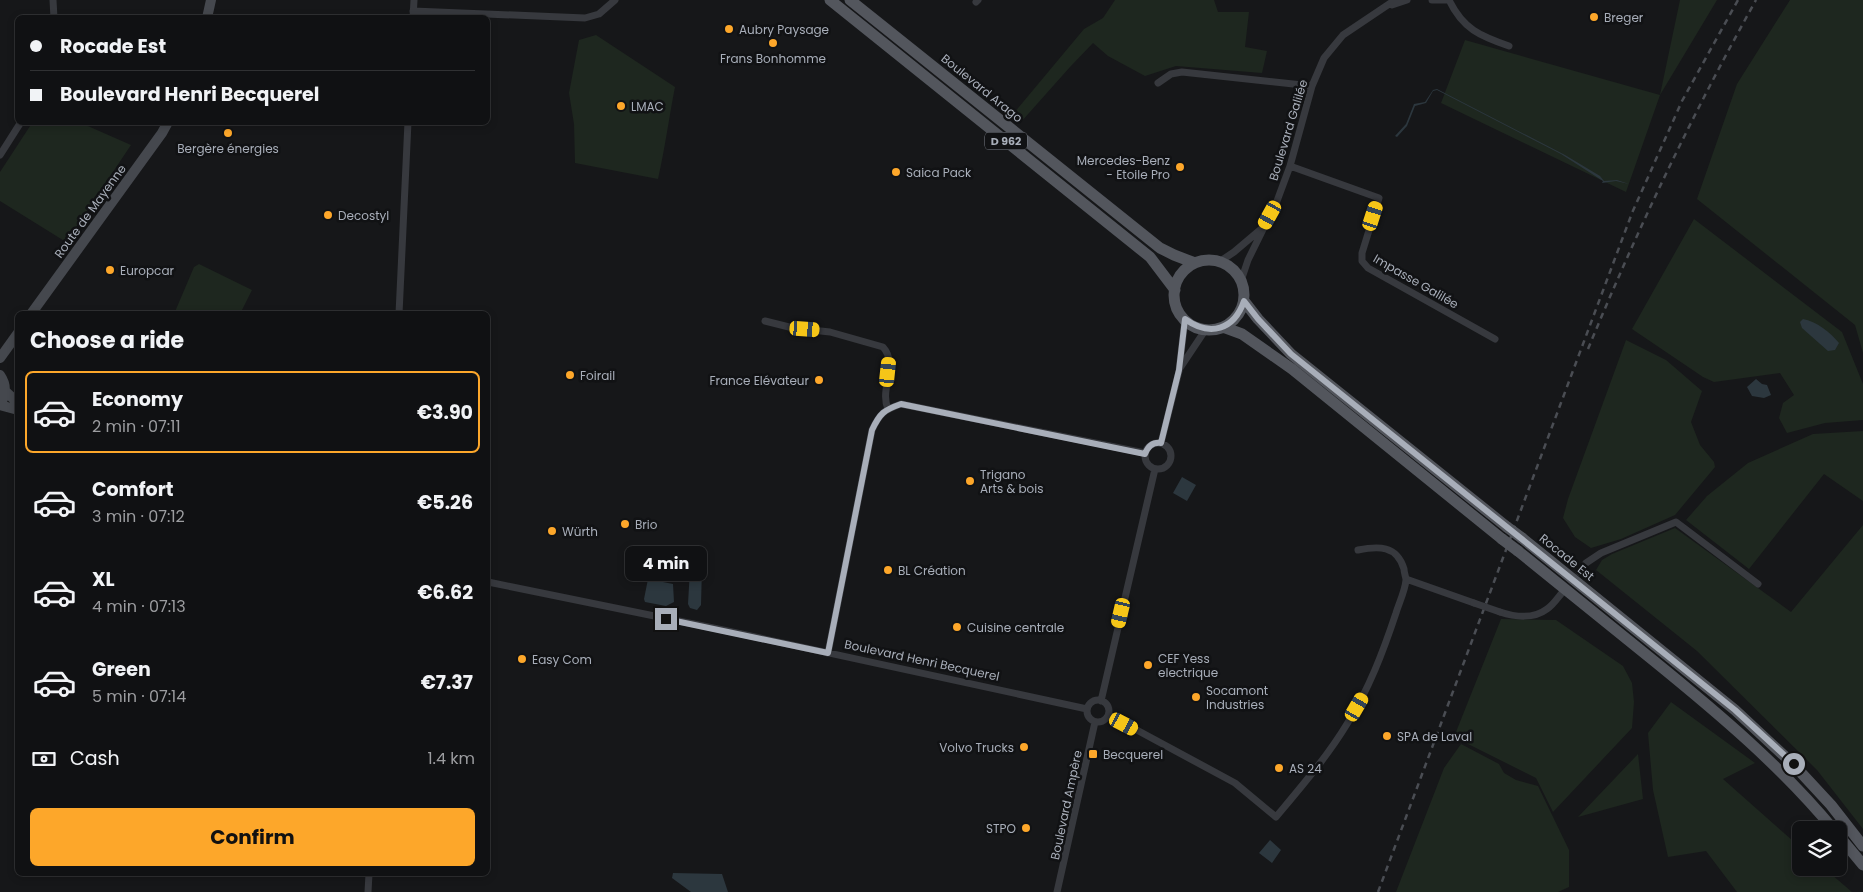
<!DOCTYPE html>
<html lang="en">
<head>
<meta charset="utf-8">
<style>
	:root { --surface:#101113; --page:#191a1c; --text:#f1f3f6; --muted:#9c9da0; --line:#303133; --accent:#fda72a }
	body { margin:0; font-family:Poppins,sans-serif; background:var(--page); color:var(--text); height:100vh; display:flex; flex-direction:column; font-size:19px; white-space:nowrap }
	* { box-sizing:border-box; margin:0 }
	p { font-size:16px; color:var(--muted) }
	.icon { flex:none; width:28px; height:28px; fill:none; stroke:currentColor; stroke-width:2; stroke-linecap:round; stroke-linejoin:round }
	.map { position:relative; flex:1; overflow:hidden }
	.sheet { position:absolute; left:15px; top:311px; width:475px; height:565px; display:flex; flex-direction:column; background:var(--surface); border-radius:8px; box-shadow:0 2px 8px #0003,0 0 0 1px var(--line) }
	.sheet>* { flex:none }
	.top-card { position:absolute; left:15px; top:15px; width:475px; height:110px; border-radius:8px; box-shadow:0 2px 8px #0003,0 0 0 1px var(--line); display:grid; align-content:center; height:110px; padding:0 15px; background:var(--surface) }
	.tools { position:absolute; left:1792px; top:821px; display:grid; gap:10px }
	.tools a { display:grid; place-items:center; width:55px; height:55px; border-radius:8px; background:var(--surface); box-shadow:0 2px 8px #0003,0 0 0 1px var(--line); font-size:25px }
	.end { position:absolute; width:22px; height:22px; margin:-11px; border:6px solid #a8aeb9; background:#111; box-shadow:0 0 0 2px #111 }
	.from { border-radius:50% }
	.bubble { position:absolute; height:35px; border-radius:8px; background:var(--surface); box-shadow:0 2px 8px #0003,0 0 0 1px var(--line); font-size:16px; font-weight:700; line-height:35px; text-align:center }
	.car { position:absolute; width:15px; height:30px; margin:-15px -8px; border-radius:6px; box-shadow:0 0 4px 1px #0007; background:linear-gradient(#f5c518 24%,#345 0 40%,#f5c518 0 76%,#345 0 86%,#f5c518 0) }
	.top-card b { display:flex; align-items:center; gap:18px; height:48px; font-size:19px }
	.top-card b+b { border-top:1px solid var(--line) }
	.top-card i { width:12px; height:12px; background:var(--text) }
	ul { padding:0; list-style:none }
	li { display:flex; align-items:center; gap:15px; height:82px; margin:0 10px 8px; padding:0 5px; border:2px solid transparent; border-radius:8px }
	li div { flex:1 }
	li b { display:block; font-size:19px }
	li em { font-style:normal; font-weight:700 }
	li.active { border-color:var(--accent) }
	li>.icon { width:45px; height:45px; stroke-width:1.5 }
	h2 { padding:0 15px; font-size:22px; line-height:60px }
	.pay { display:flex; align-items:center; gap:12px; height:55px; padding:0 15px; font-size:19px }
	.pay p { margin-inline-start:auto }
	.cta { display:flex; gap:10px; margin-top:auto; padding:10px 15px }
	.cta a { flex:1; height:58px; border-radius:8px; background:var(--accent); color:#111; font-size:20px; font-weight:700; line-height:58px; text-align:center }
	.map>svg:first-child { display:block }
	.green { fill:#1e271f }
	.water { fill:#2c373e }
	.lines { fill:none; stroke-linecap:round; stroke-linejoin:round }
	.street { stroke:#37393e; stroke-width:7 }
	.secondary { stroke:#45484e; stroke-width:10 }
	.primary { stroke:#53565d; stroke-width:11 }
	.rail { stroke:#4a4d53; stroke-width:2.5; stroke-dasharray:6 5; stroke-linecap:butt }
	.street-bridge { stroke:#37393e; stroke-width:7 }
	.primary-bridge { stroke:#53565d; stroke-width:11 }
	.route { stroke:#a8aeb9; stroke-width:6 }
	.poi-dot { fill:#fda72a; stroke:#111214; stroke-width:2 }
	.labels { text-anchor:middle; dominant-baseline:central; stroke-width:5; stroke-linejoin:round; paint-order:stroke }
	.shield { fill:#111214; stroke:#7b7f88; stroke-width:1 }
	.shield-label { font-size:11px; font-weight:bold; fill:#a8aeb9 }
	.poi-label { font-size:12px; fill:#a8aeb9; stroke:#111214; text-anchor:start }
	.street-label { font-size:12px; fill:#a8aeb9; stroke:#111214 }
</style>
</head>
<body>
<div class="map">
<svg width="1863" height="892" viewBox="0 0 1863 892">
	<rect width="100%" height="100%" fill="#161719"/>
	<path class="green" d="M1115,0H1214L1218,12H1249L1245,47L1267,51L1262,73L1176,66L1145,76L1108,56L1093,43L1070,67L1021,122L1013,114L1084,29L1103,18Z
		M1680,0H1717L1660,95L1626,192L1441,103L1465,40L1660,95Z
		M1790,0H1863V353L1855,325L1697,199L1737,84Z
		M596,35L675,87C669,118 665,148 658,179L575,163L574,124L569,93L579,40Z
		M32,123H81L131,145L66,242L0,201V172Z
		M1694,219L1842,332L1863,384V420L1825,423L1787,433L1779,418L1783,403L1794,395L1780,373L1714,382L1703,377L1632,329Z
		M199,264L252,290L240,314H174L194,267Z
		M1626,340L1666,360L1702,391L1691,422L1700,445L1714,462L1715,467L1675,515L1621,539L1591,548L1575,537L1563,518L1568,499Z
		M1863,431V501L1824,474L1749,569L1686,520L1707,496L1748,463L1813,434Z
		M1863,525V829L1817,770L1697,651L1596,570L1602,560L1612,554L1675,528L1791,612Z
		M1501,619L1556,620L1623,666L1632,683L1634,702L1632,728L1553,812L1536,778L1454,737Z
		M1671,702L1755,763L1723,779L1801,848V868H1824L1852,892H1737L1706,851L1668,857L1653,790L1648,733Z
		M1461,744L1499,764L1504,773L1516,780L1538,786L1569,850V887L1558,892H1396L1444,768Z
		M1638,754L1643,799L1578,817Z"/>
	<path class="water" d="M1437,89L1565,155L1600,176L1604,181L1617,180L1629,184L1616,181L1602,183L1603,181L1561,154L1437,90L1433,91L1426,103L1415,106L1407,126L1397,137L1395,136L1406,124L1414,104L1425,102L1433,90Z
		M1803,319C1816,321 1831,333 1839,343L1835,350L1828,351L1802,328L1800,322Z
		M1756,379L1762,384L1767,385L1771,395L1764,398L1752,396L1747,387Z
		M1182,477L1196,485L1187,501L1173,493Z
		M692,565L702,567L701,605L697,610L690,608L688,604L690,568Z
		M648,579L673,584L674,602L666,606L645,602L644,599Z
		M1270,840L1281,850L1272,863L1259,853Z
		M673,873L722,874L728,892H691L672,878Z"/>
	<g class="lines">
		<path class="street" d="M53,0L54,18
			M1432,0H1449C1463,29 1480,36 1509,46
			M976,2L978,0
			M1392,5L1407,0
			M413,11L585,18L599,14L615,0
			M413,18L414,0
			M1158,83L1171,74L1182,72L1312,86
			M0,155L21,122
			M1290,166L1379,198L1362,253V261L1368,268L1495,339
			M1219,262L1234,252L1260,230
			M1241,281L1248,260L1277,201L1290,166L1312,86L1324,58L1343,35L1395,0
			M399,314L408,122
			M765,321L793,328L830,332L883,347C899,365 879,389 888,409
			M1180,368L1206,329
			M1145 456a13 13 0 1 1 26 0a13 13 0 1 1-26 0Z
			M1161,443L1179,371L1185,319
			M1579,572L1586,563L1601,553L1676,522L1758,584
			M1406,579L1474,603
			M488,582L723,630L1087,709
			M1500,612C1515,617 1534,619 1547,609C1552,606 1557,599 1561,594
			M828,653L872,430C880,413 884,410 901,404L1145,453
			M1087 711a11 11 0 1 1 22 0a11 11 0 1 1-22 0Z
			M1101,701L1155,469
			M1109,715L1235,783L1276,817C1301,787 1327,757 1347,724C1369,689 1383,652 1396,613C1399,603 1405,591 1406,580C1406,577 1404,573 1404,569C1397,545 1378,546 1358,550
			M368,892L369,874
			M1057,892L1095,722"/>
		<path class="secondary" d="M207,18L211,0
			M31,314L162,133L168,122
			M0,358L18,333
			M0,375C7,385 6,395 0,405
			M5,391L18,403
			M0,405L18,410"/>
		<path class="primary" d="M830,0L1150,257L1175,290
			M850,0L1160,248L1174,255L1195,263
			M1174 295a35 35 0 1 1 70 0a35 35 0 1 1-70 0Z
			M1244,301L1258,319L1291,354L1507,527
			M1223,327L1242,334L1292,369L1502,539
			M1522,538L1735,710L1793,764L1831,805L1863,846
			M1518,551C1563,587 1608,624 1654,661C1718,713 1781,766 1834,830
			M1839,836L1863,865"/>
		<path class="rail" d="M1588,349C1637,230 1693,113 1756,0
			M1378,892L1632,213L1682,101L1738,0"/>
		<path class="street-bridge" d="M1474,603L1500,612"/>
		<path class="primary-bridge" d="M1507,527L1522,538
			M1502,539L1518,551"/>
	</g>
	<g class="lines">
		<path class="route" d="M666,619L828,653L872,430C880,413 884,410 901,404L1145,454C1148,446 1153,442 1161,443L1179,370L1185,319C1210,337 1234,330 1244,301L1258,319L1291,354L1735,710L1794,764"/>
	</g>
	<g class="poi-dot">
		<circle cx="1594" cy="17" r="5"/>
		<circle cx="729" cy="29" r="5"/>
		<circle cx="773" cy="43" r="5"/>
		<circle cx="621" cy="106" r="5"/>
		<circle cx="228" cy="133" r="5"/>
		<circle cx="1180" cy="167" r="5"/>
		<circle cx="896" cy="172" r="5"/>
		<circle cx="328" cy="215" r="5"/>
		<circle cx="110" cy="270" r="5"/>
		<circle cx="570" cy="375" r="5"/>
		<circle cx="819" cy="380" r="5"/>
		<circle cx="970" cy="481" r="5"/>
		<circle cx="625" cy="524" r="5"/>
		<circle cx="552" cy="531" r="5"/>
		<circle cx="888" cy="570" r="5"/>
		<circle cx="957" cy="627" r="5"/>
		<circle cx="522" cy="659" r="5"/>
		<circle cx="1148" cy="665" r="5"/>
		<circle cx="1196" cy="697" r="5"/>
		<circle cx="1387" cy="736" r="5"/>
		<circle cx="1024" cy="747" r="5"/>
		<rect x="1088" y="749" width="10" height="10" rx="2.5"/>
		<circle cx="1279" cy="768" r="5"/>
		<circle cx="1026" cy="828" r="5"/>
	</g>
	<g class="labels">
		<rect class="shield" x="985" y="132.5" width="42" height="17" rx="4"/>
		<g class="shield-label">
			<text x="1006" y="141">D 962</text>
		</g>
		<g class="poi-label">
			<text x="1604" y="17">Breger</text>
			<text x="739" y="29">Aubry Paysage</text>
			<text x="773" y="58" text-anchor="middle">Frans Bonhomme</text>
			<text x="631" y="106">LMAC</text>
			<text x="228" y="148" text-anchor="middle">Bergère énergies</text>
			<text x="1170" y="160" text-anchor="end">Mercedes-Benz<tspan x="1170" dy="14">- Etoile Pro</tspan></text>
			<text x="906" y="172">Saica Pack</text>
			<text x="338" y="215">Decostyl</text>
			<text x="120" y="270">Europcar</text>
			<text x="580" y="375">Foirail</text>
			<text x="809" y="380" text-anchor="end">France Elévateur</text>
			<text x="980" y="474">Trigano<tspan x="980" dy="14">Arts &amp; bois</tspan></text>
			<text x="635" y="524">Brio</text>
			<text x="562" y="531">Würth</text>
			<text x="898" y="570">BL Création</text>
			<text x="967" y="627">Cuisine centrale</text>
			<text x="1158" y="658">CEF Yess<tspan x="1158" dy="14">electrique</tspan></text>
			<text x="532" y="659">Easy Com</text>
			<text x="1206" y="690">Socamont<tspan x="1206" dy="14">Industries</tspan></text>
			<text x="1397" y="736">SPA de Laval</text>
			<text x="1014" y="747" text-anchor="end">Volvo Trucks</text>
			<text x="1103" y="754">Becquerel</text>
			<text x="1289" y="768">AS 24</text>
			<text x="1016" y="828" text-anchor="end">STPO</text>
		</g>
		<g class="street-label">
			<text transform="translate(982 88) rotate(39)">Boulevard Arago</text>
			<text transform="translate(1288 130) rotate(-73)">Boulevard Galilée</text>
			<text transform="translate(90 211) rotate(-54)">Route de Mayenne</text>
			<text transform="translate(1416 281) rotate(30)">Impasse Galilée</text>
			<text transform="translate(1567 557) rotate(39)">Rocade Est</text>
			<text transform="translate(922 660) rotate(12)">Boulevard Henri Becquerel</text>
			<text transform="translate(1066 805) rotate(-78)">Boulevard Ampère</text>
		</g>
	</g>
</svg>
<div class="tools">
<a><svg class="icon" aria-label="layers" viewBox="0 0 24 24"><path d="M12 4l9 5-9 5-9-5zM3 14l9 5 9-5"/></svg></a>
</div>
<i class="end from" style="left:1794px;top:764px"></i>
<i class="end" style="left:666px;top:619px"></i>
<div class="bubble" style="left:625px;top:546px;width:82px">4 min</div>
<i class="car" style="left:1270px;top:215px;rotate:209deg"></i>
<i class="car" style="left:1373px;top:216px;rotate:18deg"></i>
<i class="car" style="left:805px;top:329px;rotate:94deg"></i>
<i class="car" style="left:888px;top:372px;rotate:6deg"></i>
<i class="car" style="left:1121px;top:613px;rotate:193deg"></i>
<i class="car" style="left:1357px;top:707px;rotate:30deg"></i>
<i class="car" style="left:1124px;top:724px;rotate:118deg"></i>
<div class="top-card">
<b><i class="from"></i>Rocade Est</b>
<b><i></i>Boulevard Henri Becquerel</b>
</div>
<section class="sheet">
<h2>Choose a ride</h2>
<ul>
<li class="active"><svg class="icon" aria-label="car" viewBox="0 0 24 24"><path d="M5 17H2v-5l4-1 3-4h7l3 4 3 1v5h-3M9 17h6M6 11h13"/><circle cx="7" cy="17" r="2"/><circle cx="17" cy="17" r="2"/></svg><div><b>Economy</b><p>2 min · 07:11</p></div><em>€3.90</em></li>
<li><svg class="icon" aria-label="car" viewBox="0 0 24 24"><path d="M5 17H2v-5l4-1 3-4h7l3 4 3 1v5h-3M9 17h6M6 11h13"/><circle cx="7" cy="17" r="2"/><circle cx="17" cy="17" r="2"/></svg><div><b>Comfort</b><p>3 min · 07:12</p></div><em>€5.26</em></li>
<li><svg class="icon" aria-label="car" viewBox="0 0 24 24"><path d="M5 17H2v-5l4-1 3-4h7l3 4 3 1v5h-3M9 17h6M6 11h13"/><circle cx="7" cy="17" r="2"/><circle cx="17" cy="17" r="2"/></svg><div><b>XL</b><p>4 min · 07:13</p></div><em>€6.62</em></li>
<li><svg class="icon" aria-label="car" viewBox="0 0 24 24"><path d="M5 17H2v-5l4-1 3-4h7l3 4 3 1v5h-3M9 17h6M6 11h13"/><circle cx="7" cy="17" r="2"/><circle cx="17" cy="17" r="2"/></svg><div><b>Green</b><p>5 min · 07:14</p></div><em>€7.37</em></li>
</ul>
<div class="pay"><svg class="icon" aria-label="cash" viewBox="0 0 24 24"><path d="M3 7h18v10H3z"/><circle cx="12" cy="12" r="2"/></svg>Cash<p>1.4 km</p></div>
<div class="cta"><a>Confirm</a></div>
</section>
</div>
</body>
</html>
